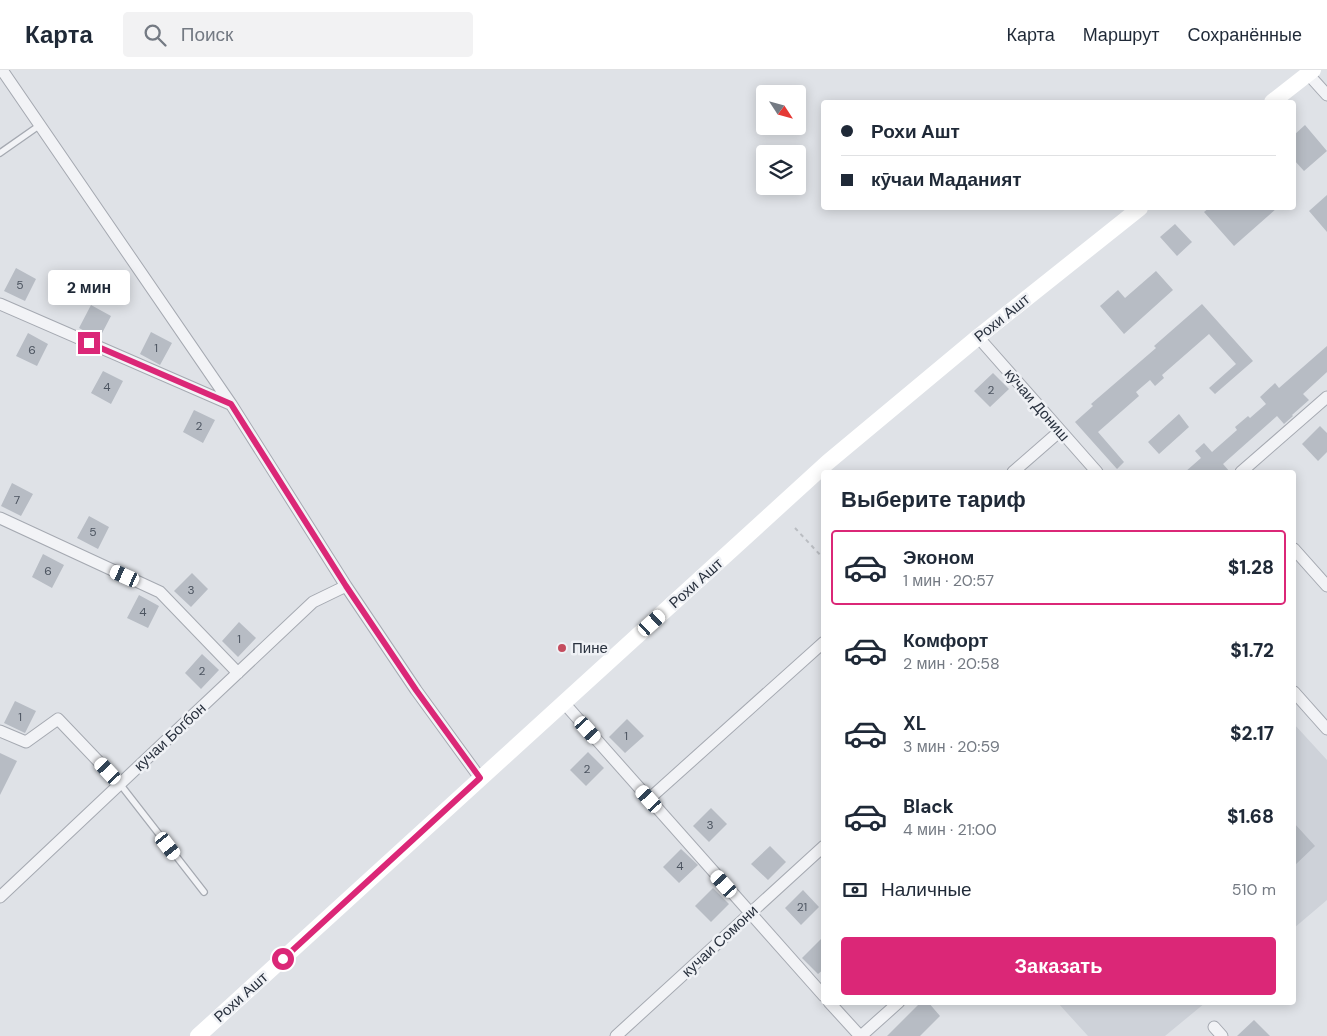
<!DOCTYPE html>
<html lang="ru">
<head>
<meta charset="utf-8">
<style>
	:root { --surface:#fff; --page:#f2f2f3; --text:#1f2937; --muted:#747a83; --line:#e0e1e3; --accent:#db2777 }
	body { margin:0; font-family:"DM Sans",sans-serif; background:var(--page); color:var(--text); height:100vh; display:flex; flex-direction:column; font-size:19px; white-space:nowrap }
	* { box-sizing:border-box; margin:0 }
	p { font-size:16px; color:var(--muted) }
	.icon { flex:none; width:28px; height:28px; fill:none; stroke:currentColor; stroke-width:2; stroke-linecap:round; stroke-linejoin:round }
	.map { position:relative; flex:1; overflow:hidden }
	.details { position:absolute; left:821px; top:400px; width:475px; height:535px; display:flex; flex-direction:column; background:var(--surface); border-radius:5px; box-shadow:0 2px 12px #0003 }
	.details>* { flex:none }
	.banner { position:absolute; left:821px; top:30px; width:475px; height:110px; border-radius:5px; box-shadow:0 2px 12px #0003; display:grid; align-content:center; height:110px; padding:0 20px; background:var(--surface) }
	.needle { width:32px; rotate:126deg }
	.buttons { position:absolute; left:756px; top:15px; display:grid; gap:10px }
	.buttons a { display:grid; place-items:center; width:50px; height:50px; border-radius:5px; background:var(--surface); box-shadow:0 2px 12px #0003; font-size:25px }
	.end { position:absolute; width:22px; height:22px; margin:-11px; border:6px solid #db2777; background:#fff; box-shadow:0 0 0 2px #fff }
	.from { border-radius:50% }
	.bubble { position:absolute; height:35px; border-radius:5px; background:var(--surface); box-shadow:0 2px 12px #0003; font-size:16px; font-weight:800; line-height:35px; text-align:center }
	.car { position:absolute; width:15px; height:30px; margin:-15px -8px; border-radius:6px; box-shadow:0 0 4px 1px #0007; background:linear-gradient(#fff 24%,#345 0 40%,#fff 0 76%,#345 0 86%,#fff 0) }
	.banner b { display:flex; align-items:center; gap:18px; height:48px; font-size:19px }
	.banner b+b { border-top:1px solid var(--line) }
	.banner i { width:12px; height:12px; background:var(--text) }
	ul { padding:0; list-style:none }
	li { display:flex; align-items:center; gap:15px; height:75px; margin:0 10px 8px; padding:0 10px; border:2px solid transparent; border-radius:5px }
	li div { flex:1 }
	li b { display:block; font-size:19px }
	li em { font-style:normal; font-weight:800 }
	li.on { border-color:var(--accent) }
	li>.icon { width:45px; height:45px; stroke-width:1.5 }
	h2 { padding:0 20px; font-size:22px; line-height:60px }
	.pay { display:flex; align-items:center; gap:12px; height:55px; padding:0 20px; font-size:19px }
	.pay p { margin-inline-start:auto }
	.button { display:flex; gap:10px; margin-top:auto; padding:10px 20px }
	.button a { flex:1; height:58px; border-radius:5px; background:var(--accent); color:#fff; font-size:20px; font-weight:800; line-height:58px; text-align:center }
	header { display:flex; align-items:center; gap:30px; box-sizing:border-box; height:70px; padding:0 25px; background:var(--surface); border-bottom:1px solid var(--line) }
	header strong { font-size:24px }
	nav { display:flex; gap:28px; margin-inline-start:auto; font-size:18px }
	.search { width:350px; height:45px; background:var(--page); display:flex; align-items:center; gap:12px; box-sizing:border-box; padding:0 18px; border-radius:5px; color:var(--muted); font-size:19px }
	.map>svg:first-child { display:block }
	.built { fill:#ced2d9 }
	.building { fill:#b7bcc4 }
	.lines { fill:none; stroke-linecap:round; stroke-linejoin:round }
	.lane-casing { stroke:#a5a9b1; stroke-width:8 }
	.street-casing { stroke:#a5a9b1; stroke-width:13 }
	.path { stroke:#babdc2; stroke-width:2; stroke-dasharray:4 4; stroke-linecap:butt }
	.lane { stroke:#f2f3f6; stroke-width:5.5 }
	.street { stroke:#f2f3f6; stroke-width:11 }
	.secondary { stroke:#fff; stroke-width:16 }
	.route { stroke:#db2777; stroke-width:6 }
	.poi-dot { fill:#c44c5e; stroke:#eff1f5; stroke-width:2 }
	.labels { text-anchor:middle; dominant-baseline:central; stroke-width:5; stroke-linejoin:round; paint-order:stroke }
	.number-label { font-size:12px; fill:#4c5460 }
	.street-label { font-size:15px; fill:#29313e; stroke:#eff1f5 }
	.poi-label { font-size:15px; fill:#29313e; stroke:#eff1f5; text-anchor:start }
</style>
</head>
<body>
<header>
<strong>Карта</strong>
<div class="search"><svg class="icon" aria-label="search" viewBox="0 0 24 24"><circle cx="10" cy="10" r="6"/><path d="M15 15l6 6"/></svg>Поиск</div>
<nav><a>Карта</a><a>Маршрут</a><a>Сохранённые</a></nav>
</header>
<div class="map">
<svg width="1327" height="966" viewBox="0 0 1327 966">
	<rect width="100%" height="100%" fill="#dfe2e7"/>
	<path class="built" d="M1294,654L1327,690V830L1294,858Z
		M1058,933H1205L1165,966H1088Z"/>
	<path class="building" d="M1305,55L1327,81L1304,101L1294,90V65Z
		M1327,125V162L1309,141Z
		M1209,138H1277L1234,176L1204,142Z
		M1175,154L1192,172L1177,186L1160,167Z
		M16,198L36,209L25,231L4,221Z
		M1156,201L1173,220L1124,264L1100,236L1118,220L1125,228Z
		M1202,234L1253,291L1215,324L1209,318L1236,294L1209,264L1162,305L1164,308L1155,316L1150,310L1136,322L1139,326L1098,362L1124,392L1117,399L1075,352L1093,336L1091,334L1156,278L1154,276Z
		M91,235L111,246L99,269L79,258Z
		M151,262L172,273L160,295L140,284Z
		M28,263L48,274L37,296L16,286Z
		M1327,276V302L1303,324L1309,330L1292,345L1293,346L1284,354L1277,346L1223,394L1230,402H1185L1201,388L1195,381L1204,373L1212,382L1237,360L1235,357L1248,346L1250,348L1266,334L1260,327L1275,313L1279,318Z
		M103,301L123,311L111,334L91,323Z
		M993,303L1009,319L990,337L974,321Z
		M194,340L215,350L203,373L183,362Z
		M1179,344L1189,357L1159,384L1148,372Z
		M1320,356L1327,363V382L1318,391L1302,374Z
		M12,413L33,424L21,446L1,436Z
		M89,446L109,457L98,479L77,468Z
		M43,484L64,495L52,518L32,507Z
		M192,503L208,519L191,537L174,521Z
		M139,525L159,536L148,558L127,548Z
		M239,552L256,568L238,587L222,571Z
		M202,584L219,600L201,619L185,603Z
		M15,631L36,641L25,663L4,653Z
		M627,649L644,666L625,683L609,667Z
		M588,682L604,698L586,716L570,700Z
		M0,683L17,691L0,725Z
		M711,738L727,754L709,772L693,756Z
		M1294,753L1315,776L1294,796Z
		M770,776L786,792L768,810L751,794Z
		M681,779L698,795L679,813L663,797Z
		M713,818L729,834L711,852L695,836Z
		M803,820L819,837L801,855L785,838Z
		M824,866V899L818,904L802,888Z
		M921,932H928L940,946L920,966H887Z
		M1254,950L1270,966H1237Z"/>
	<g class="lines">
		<g class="lane-casing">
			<path id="lane" d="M0,83L40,55
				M120,714L204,822"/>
		</g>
		<g class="street-casing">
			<path id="street" d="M2,0L231,334L346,516L416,620L480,708
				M1308,4L1327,25
				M0,234L230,334
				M978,267L1097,402
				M1013,402L1060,361
				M1241,402L1327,327
				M0,448L160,522L238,603
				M1294,479L1327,516
				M1294,622L1327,659
				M564,633L824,926
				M0,661L26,672L58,649L120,714
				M649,729L824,572
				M0,827L313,532L346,516
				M829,932L860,966
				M1214,957L1222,966
				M616,966L824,776
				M861,966L899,932"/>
		</g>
		<path class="path" d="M795,458L824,489"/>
		<use href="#lane" class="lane"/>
		<use href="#street" class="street"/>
		<path class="secondary" d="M1272,32L1313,0
			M198,966L828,392L978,267L1140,138"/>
	</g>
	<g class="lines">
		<path class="route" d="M89,273L231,334L346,516L416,620L480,708L283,889"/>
	</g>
	<circle class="poi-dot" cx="562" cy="578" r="5"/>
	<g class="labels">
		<g class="number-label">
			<text x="20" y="215">5</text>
			<text x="156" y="278">1</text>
			<text x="32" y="280">6</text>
			<text x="107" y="317">4</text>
			<text x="991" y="320">2</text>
			<text x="199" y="356">2</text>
			<text x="17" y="430">7</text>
			<text x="93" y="462">5</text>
			<text x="48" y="501">6</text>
			<text x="191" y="520">3</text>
			<text x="143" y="542">4</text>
			<text x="239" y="569">1</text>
			<text x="202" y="601">2</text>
			<text x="20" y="647">1</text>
			<text x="626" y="666">1</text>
			<text x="587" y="699">2</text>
			<text x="710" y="755">3</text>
			<text x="680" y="796">4</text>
			<text x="802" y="837">21</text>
		</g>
		<g class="street-label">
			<text transform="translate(1002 248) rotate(-39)">Рохи Ашт</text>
			<text transform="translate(1037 335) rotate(49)">кӯчаи Дониш</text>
			<text transform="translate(696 513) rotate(-42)">Рохи Ашт</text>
			<text transform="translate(170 667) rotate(-43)">кучаи Богбон</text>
			<text transform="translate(720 871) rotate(-43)">кучаи Сомони</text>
			<text transform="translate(241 927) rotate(-42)">Рохи Ашт</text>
		</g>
		<g class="poi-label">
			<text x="572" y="578">Пине</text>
		</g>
	</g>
</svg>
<div class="buttons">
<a><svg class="needle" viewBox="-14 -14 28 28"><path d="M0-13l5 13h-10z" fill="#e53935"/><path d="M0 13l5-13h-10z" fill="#747a83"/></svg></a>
<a><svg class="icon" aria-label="layers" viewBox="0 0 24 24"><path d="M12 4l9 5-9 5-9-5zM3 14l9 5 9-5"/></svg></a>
</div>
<i class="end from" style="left:283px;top:889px"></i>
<i class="end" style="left:89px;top:273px"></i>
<div class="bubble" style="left:48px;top:200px;width:82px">2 мин</div>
<i class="car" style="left:125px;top:506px;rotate:294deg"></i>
<i class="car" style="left:652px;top:553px;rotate:48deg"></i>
<i class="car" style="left:588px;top:660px;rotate:138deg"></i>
<i class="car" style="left:108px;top:701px;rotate:317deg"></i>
<i class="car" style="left:649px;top:729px;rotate:318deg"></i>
<i class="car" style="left:168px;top:776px;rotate:142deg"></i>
<i class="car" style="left:724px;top:814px;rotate:318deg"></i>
<div class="banner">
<b><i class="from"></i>Рохи Ашт</b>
<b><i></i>кӯчаи Маданият</b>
</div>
<section class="details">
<h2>Выберите тариф</h2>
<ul>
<li class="on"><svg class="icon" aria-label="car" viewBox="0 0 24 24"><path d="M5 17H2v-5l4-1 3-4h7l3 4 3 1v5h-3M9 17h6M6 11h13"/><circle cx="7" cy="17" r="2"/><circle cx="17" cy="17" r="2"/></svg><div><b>Эконом</b><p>1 мин · 20:57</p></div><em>$1.28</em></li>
<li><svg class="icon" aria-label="car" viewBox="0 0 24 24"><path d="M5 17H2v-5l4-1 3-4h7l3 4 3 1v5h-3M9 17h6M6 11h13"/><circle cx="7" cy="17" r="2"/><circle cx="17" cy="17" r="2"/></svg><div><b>Комфорт</b><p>2 мин · 20:58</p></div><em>$1.72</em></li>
<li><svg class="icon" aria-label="car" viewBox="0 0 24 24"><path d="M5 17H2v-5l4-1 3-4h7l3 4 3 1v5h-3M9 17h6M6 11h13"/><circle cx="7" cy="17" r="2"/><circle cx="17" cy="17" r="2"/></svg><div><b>XL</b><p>3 мин · 20:59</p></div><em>$2.17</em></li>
<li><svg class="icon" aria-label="car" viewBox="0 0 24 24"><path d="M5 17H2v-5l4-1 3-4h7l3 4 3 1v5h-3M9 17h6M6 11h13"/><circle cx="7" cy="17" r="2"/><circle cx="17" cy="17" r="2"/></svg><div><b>Black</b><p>4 мин · 21:00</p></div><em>$1.68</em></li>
</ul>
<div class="pay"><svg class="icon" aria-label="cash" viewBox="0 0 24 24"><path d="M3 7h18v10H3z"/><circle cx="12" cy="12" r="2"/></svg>Наличные<p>510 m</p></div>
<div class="button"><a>Заказать</a></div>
</section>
</div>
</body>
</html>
